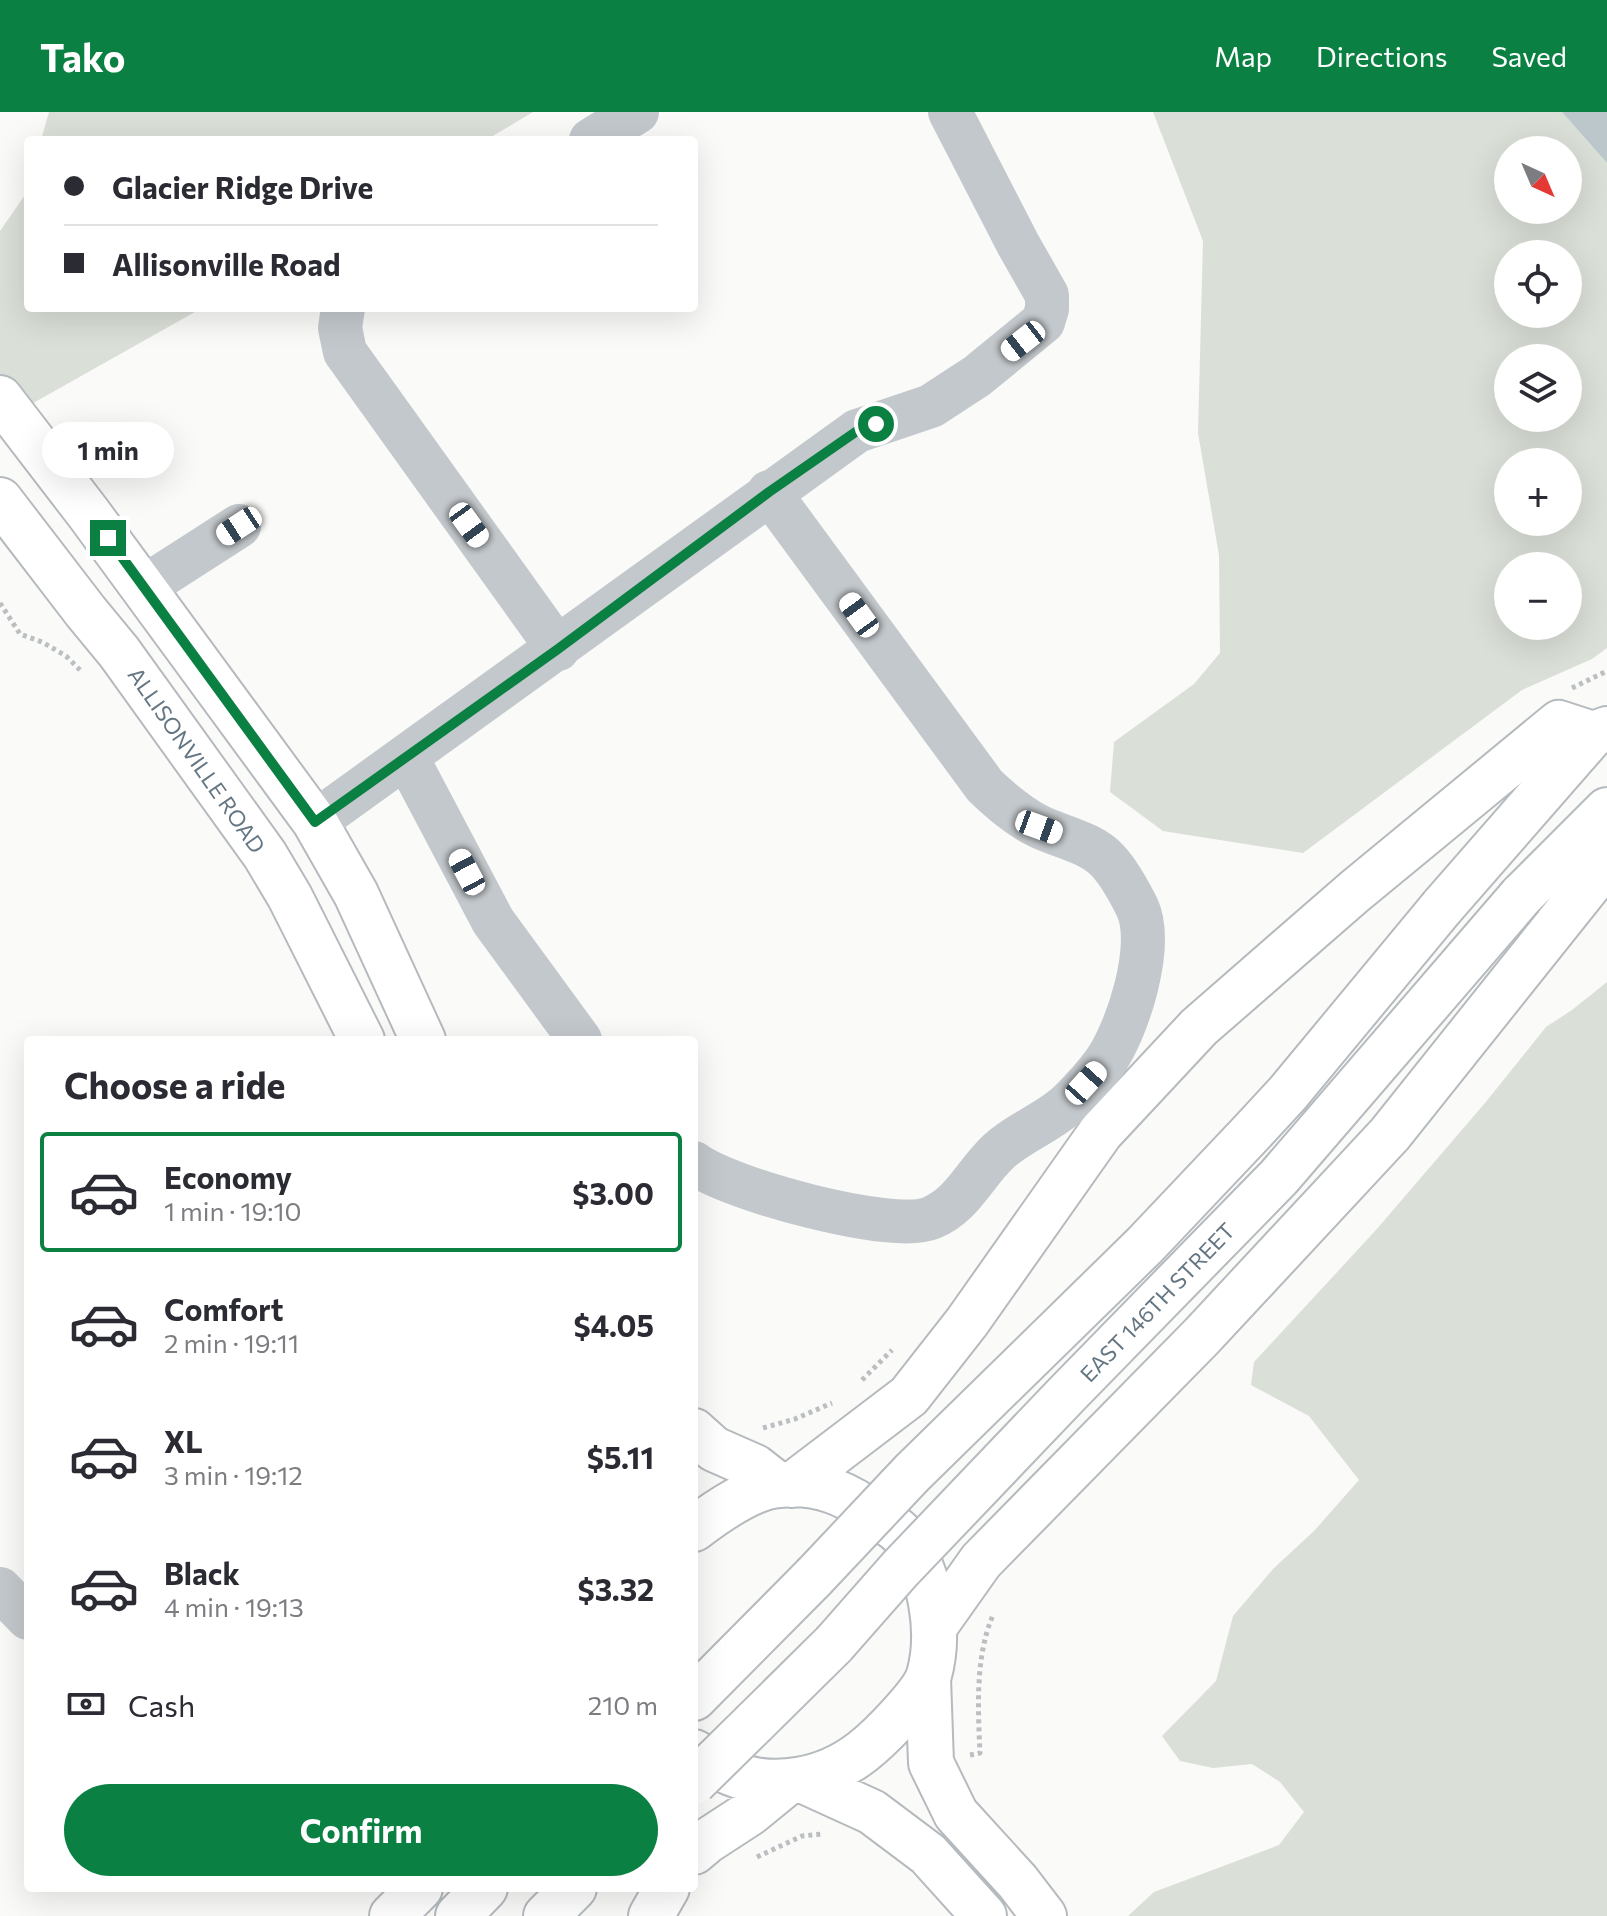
<!DOCTYPE html>
<html lang="en">
<head>
<meta charset="utf-8">
<style>
	:root { --surface:#fff; --page:#f2f2f3; --text:#2b2b33; --muted:#7c7c81; --line:#e1e1e2; --accent:#0b8043 }
	body { margin:0; font-family:Commissioner,sans-serif; background:var(--page); color:var(--text); height:100vh; display:flex; flex-direction:column; font-size:30px; white-space:nowrap }
	* { box-sizing:border-box; margin:0 }
	p { font-size:26px; color:var(--muted) }
	.icon { flex:none; width:44px; height:44px; fill:none; stroke:currentColor; stroke-width:2; stroke-linecap:round; stroke-linejoin:round }
	.map { position:relative; flex:1; overflow:hidden }
	.drawer { position:absolute; left:24px; top:924px; width:674px; height:856px; display:flex; flex-direction:column; background:var(--surface); border-radius:8px; box-shadow:0 8px 32px #0002 }
	.drawer>* { flex:none }
	.top-card { position:absolute; left:24px; top:24px; width:674px; height:176px; border-radius:8px; box-shadow:0 8px 32px #0002; display:grid; align-content:center; height:176px; padding:0 40px; background:var(--surface) }
	.needle { width:52px; rotate:136deg }
	.fabs { position:absolute; left:1494px; top:24px; display:grid; gap:16px }
	.fabs a { display:grid; place-items:center; width:88px; height:88px; border-radius:50%; background:var(--surface); box-shadow:0 8px 32px #0002; font-size:40px }
	.end { position:absolute; width:36px; height:36px; margin:-18px; border:10px solid #0b8043; background:#fff; box-shadow:0 0 0 4px #fff }
	.from { border-radius:50% }
	.bubble { position:absolute; height:56px; border-radius:28px; background:var(--surface); box-shadow:0 8px 32px #0002; font-size:26px; font-weight:700; line-height:56px; text-align:center }
	.car { position:absolute; width:24px; height:48px; margin:-24px -12px; border-radius:10px; box-shadow:0 0 6px 2px #0007; background:linear-gradient(#fff 24%,#345 0 40%,#fff 0 76%,#345 0 86%,#fff 0) }
	.top-card b { display:flex; align-items:center; gap:28px; height:76px; font-size:30px }
	.top-card b+b { border-top:2px solid var(--line) }
	.top-card i { width:20px; height:20px; background:var(--text) }
	ul { padding:0; list-style:none }
	li { display:flex; align-items:center; gap:24px; height:120px; margin:0 16px 12px; padding:0 24px; border:4px solid transparent; border-radius:8px }
	li div { flex:1 }
	li b { display:block; font-size:30px }
	li em { font-style:normal; font-weight:700 }
	li.active { border-color:var(--accent) }
	li>.icon { width:72px; height:72px; stroke-width:1.5 }
	h2 { padding:0 40px; font-size:36px; line-height:96px }
	.pay { display:flex; align-items:center; gap:20px; height:88px; padding:0 40px; font-size:30px }
	.pay p { margin-inline-start:auto }
	.cta { display:flex; gap:16px; margin-top:auto; padding:16px 40px }
	.cta a { flex:1; height:92px; border-radius:48px; background:var(--accent); color:#fff; font-size:32px; font-weight:700; line-height:92px; text-align:center }
	header { display:flex; align-items:center; gap:48px; box-sizing:border-box; height:112px; padding:0 40px; background:var(--accent); color:#fff }
	header strong { font-size:38px }
	nav { display:flex; gap:44px; margin-inline-start:auto; font-size:28px }
	.map>svg:first-child { display:block }
	.green { fill:#dadfd7; fill-rule:evenodd }
	.water { fill:#bbc7cb }
	.lines { fill:none; stroke-linecap:round; stroke-linejoin:round }
	.major-casing { stroke:#b5babe; stroke-width:48 }
	.path { stroke:#bbbfc2; stroke-width:5; stroke-dasharray:4 4; stroke-linecap:butt }
	.minor { stroke:#c3c8cc; stroke-width:44 }
	.major { stroke:#fff; stroke-width:44 }
	.major-bridge-casing { stroke:#b5babe; stroke-width:48; stroke-linecap:butt }
	.major-bridge { stroke:#fff; stroke-width:44 }
	.route { stroke:#0b8043; stroke-width:10 }
	.labels { text-anchor:middle; dominant-baseline:central; stroke-width:8; stroke-linejoin:round; paint-order:stroke }
	.street-label { font-size:22px; fill:#657683; stroke:#fff }
</style>
</head>
<body>
<header>
<strong>Tako</strong>
<nav><a>Map</a><a>Directions</a><a>Saved</a></nav>
</header>
<div class="map">
<svg width="1607" height="1804" viewBox="0 0 1607 1804">
	<rect width="100%" height="100%" fill="#fafaf8"/>
	<path class="green" d="M49,0H533L486,28H41Z
		M1153,0H1562L1607,51V536L1592,547L1522,578L1303,741L1163,719L1110,680L1114,630L1194,572L1220,541L1219,443L1198,321L1203,129ZM1508,38H1568V98H1508ZM1508,142H1568V202H1508ZM1508,246H1568V306H1508ZM1508,350H1568V410H1508ZM1508,454H1568V514H1508Z
		M28,73V196H202L19,299L0,266V119L25,83Z
		M1607,870V1804H1128L1154,1780L1279,1733L1304,1700L1280,1670L1252,1652L1213,1656L1180,1649L1162,1624L1216,1569L1233,1504L1274,1456L1314,1419L1359,1368L1309,1304L1251,1273L1254,1250L1376,1118L1485,991L1546,915L1572,898Z"/>
	<path class="water" d="M1562,0H1607V51Z"/>
	<g class="lines">
		<g class="major-casing">
			<path id="major" d="M0,286L89,402L315,710L356,782L423,928
				M0,388L86,500L119,540L265,743L290,785L362,928
				M1521,784L1607,698
				M1442,795L1593,622L1607,617
				M694,1319L714,1337L755,1355L778,1373
				M792,1373L909,1284L967,1210L1101,1020L1199,915L1354,780L1559,611L1593,622
				M694,1417C715,1401 752,1375 779,1373C820,1369 848,1382 880,1406C887,1411 898,1417 903,1424C931,1460 941,1520 929,1563C923,1583 879,1627 862,1640C826,1668 774,1679 731,1661C718,1656 706,1647 694,1640
				M935,1514L981,1449L1202,1224L1390,1022L1607,750
				M928,1566L931,1651L956,1702L1018,1770L1044,1804
				M694,1586L814,1465
				M754,1611L834,1532
				M804,1669L872,1700L928,1742L984,1804
				M694,1740L707,1729L750,1701L788,1670
				M392,1804L420,1776
				M458,1804L485,1776
				M546,1804L574,1776
				M651,1804L667,1776"/>
		</g>
		<path class="path" d="M0,491L20,522L42,530L66,544L80,558
			M1572,576L1607,559
			M862,1268L892,1238
			M763,1316L795,1307L832,1291
			M970,1643L980,1641C978,1597 975,1545 993,1503
			M757,1745L802,1724L822,1722"/>
		<path class="minor" d="M591,28L637,0
			M343,196L340,216L345,240L558,537
			M144,475L239,414
			M407,646L493,809L580,928
			M315,710L857,319L931,294L977,264L1043,210L1047,197V183L1018,132L950,0
			M694,1051C728,1077 892,1122 931,1106C963,1093 975,1061 999,1039C1020,1020 1049,1010 1069,991C1081,979 1095,964 1105,950C1128,917 1155,833 1137,795C1130,781 1119,761 1108,749C1091,730 1060,725 1038,714C1018,704 1002,690 985,674L769,380
			M0,1477L28,1506"/>
		<use href="#major" class="major"/>
		<g class="major-bridge-casing">
			<path id="major-bridge" d="M814,1465L912,1361L1145,1133L1252,1020L1288,981L1442,795
				M834,1532L900,1457L1068,1281L1279,1065L1521,784
				M694,1670L754,1611"/>
		</g>
		<use href="#major-bridge" class="major-bridge"/>
	</g>
	<g class="lines">
		<path class="route" d="M108,426L315,710L558,537L769,380L857,319L876,312"/>
	</g>
	<g class="labels">
		<g class="street-label">
			<text transform="translate(197 648) rotate(55)">ALLISONVILLE ROAD</text>
			<text transform="translate(1157 1190) rotate(-46)">EAST 146TH STREET</text>
		</g>
	</g>
</svg>
<div class="fabs">
<a><svg class="needle" viewBox="-14 -14 28 28"><path d="M0-13l5 13h-10z" fill="#e53935"/><path d="M0 13l5-13h-10z" fill="#7c7c81"/></svg></a>
<a><svg class="icon" aria-label="locate" viewBox="0 0 24 24"><circle cx="12" cy="12" r="6"/><path d="M12 2v4M12 18v4M2 12h4M18 12h4"/></svg></a>
<a><svg class="icon" aria-label="layers" viewBox="0 0 24 24"><path d="M12 4l9 5-9 5-9-5zM3 14l9 5 9-5"/></svg></a>
<a>+</a>
<a>−</a>
</div>
<i class="end from" style="left:876px;top:312px"></i>
<i class="end" style="left:108px;top:426px"></i>
<div class="bubble" style="left:42px;top:310px;width:132px">1 min</div>
<i class="car" style="left:1023px;top:229px;rotate:232deg"></i>
<i class="car" style="left:469px;top:413px;rotate:144deg"></i>
<i class="car" style="left:239px;top:414px;rotate:237deg"></i>
<i class="car" style="left:859px;top:503px;rotate:324deg"></i>
<i class="car" style="left:1039px;top:715px;rotate:110deg"></i>
<i class="car" style="left:467px;top:760px;rotate:332deg"></i>
<i class="car" style="left:1086px;top:971px;rotate:42deg"></i>
<div class="top-card">
<b><i class="from"></i>Glacier Ridge Drive</b>
<b><i></i>Allisonville Road</b>
</div>
<section class="drawer">
<h2>Choose a ride</h2>
<ul>
<li class="active"><svg class="icon" aria-label="car" viewBox="0 0 24 24"><path d="M5 17H2v-5l4-1 3-4h7l3 4 3 1v5h-3M9 17h6M6 11h13"/><circle cx="7" cy="17" r="2"/><circle cx="17" cy="17" r="2"/></svg><div><b>Economy</b><p>1 min · 19:10</p></div><em>$3.00</em></li>
<li><svg class="icon" aria-label="car" viewBox="0 0 24 24"><path d="M5 17H2v-5l4-1 3-4h7l3 4 3 1v5h-3M9 17h6M6 11h13"/><circle cx="7" cy="17" r="2"/><circle cx="17" cy="17" r="2"/></svg><div><b>Comfort</b><p>2 min · 19:11</p></div><em>$4.05</em></li>
<li><svg class="icon" aria-label="car" viewBox="0 0 24 24"><path d="M5 17H2v-5l4-1 3-4h7l3 4 3 1v5h-3M9 17h6M6 11h13"/><circle cx="7" cy="17" r="2"/><circle cx="17" cy="17" r="2"/></svg><div><b>XL</b><p>3 min · 19:12</p></div><em>$5.11</em></li>
<li><svg class="icon" aria-label="car" viewBox="0 0 24 24"><path d="M5 17H2v-5l4-1 3-4h7l3 4 3 1v5h-3M9 17h6M6 11h13"/><circle cx="7" cy="17" r="2"/><circle cx="17" cy="17" r="2"/></svg><div><b>Black</b><p>4 min · 19:13</p></div><em>$3.32</em></li>
</ul>
<div class="pay"><svg class="icon" aria-label="cash" viewBox="0 0 24 24"><path d="M3 7h18v10H3z"/><circle cx="12" cy="12" r="2"/></svg>Cash<p>210 m</p></div>
<div class="cta"><a>Confirm</a></div>
</section>
</div>
</body>
</html>
